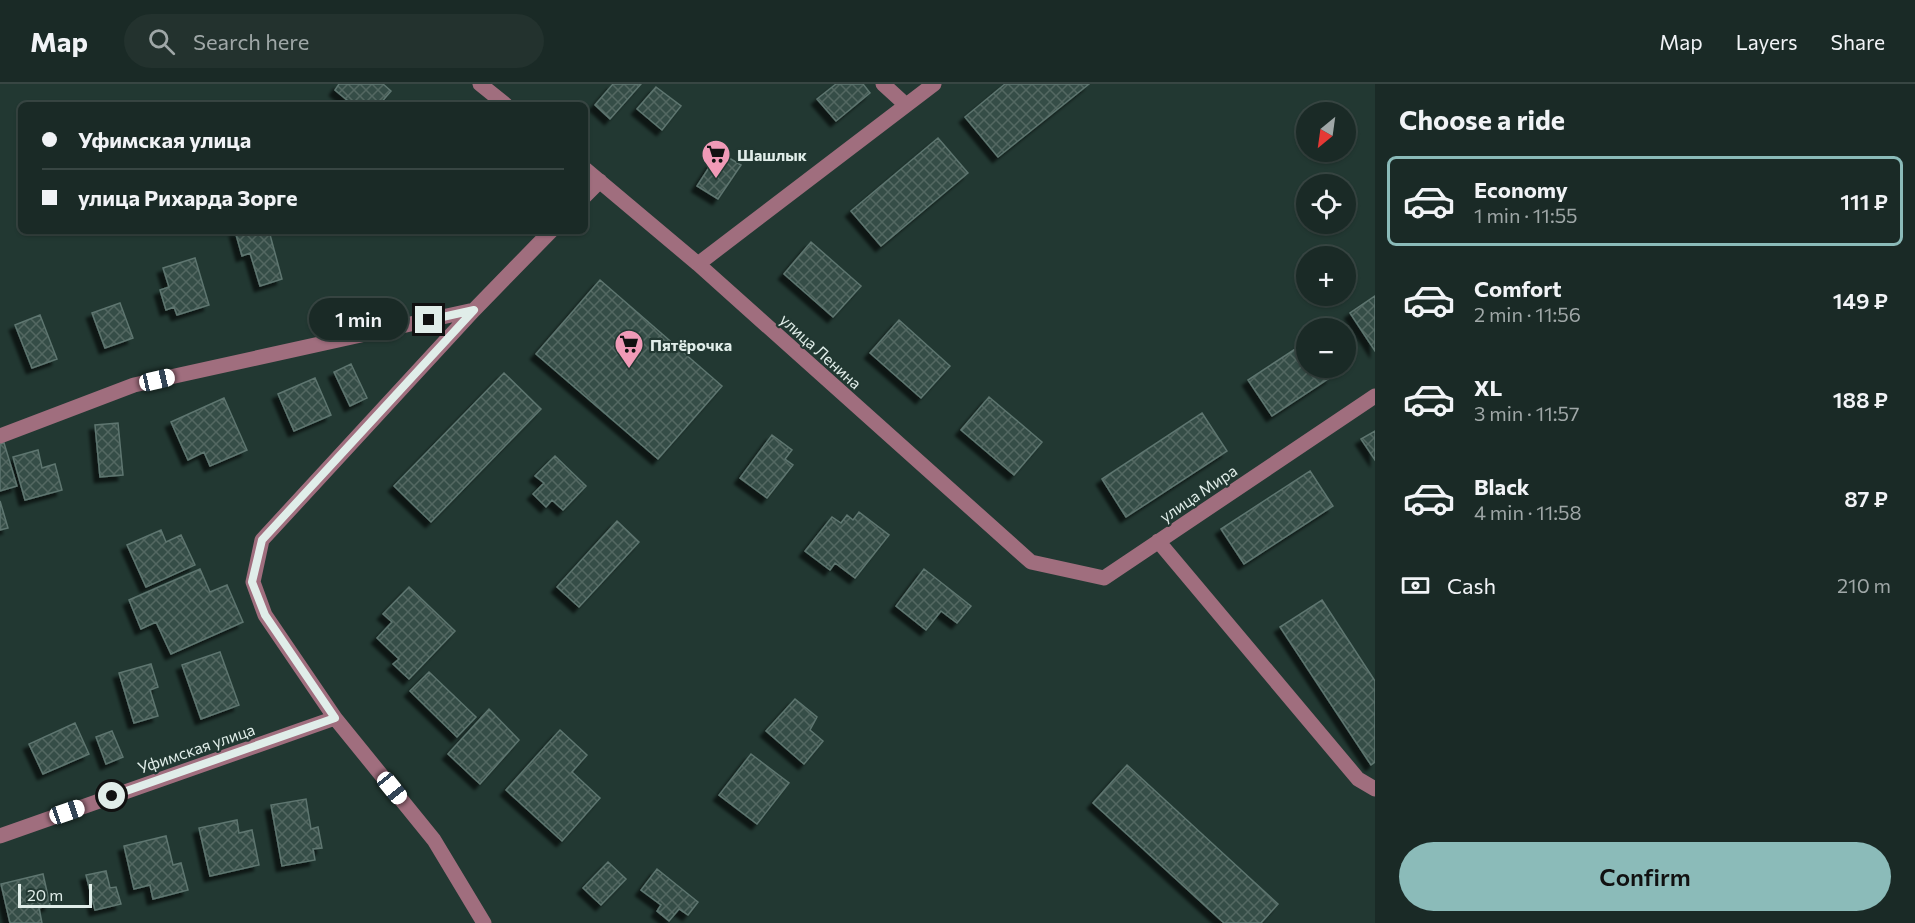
<!DOCTYPE html>
<html lang="en">
<head>
<meta charset="utf-8">
<style>
	:root { --surface:#1a2a26; --page:#23322e; --text:#f1f3f6; --muted:#9fa7a7; --line:#384643; --accent:#8bbbb9 }
	body { margin:0; font-family:Commissioner,sans-serif; background:var(--page); color:var(--text); height:100vh; display:flex; flex-direction:column; font-size:22px; white-space:nowrap }
	* { box-sizing:border-box; margin:0 }
	p { font-size:20px; color:var(--muted) }
	.icon { flex:none; width:33px; height:33px; fill:none; stroke:currentColor; stroke-width:2; stroke-linecap:round; stroke-linejoin:round }
	.map { position:relative; flex:1; overflow:hidden }
	.side { display:flex; flex-direction:column; background:var(--surface); width:540px }
	.side>* { flex:none }
	.banner { position:absolute; left:18px; top:18px; width:570px; height:132px; border-radius:9px; box-shadow:0 2px 4px #0004,0 0 0 2px var(--line); display:grid; align-content:center; height:132px; padding:0 24px; background:var(--surface) }
	.needle { width:39px; rotate:209deg }
	.buttons { position:absolute; left:1296px; top:18px; display:grid; gap:12px }
	.buttons a { display:grid; place-items:center; width:60px; height:60px; border-radius:50%; background:var(--surface); box-shadow:0 2px 4px #0004,0 0 0 2px var(--line); font-size:30px }
	.scale { position:absolute; left:18px; bottom:15px; width:74px; box-sizing:border-box; padding-left:6px; border:3px solid #e0ede9; border-top:0; font-size:16px; line-height:21px; white-space:nowrap; color:#e0ede9; -webkit-text-stroke:4px #223832; paint-order:stroke }
	.end { position:absolute; width:27px; height:27px; margin:-14px; border:8px solid #e0ede9; background:#111; box-shadow:0 0 0 3px #111 }
	.from { border-radius:50% }
	.bubble { position:absolute; height:42px; border-radius:21px; background:var(--surface); box-shadow:0 2px 4px #0004,0 0 0 2px var(--line); font-size:20px; font-weight:600; line-height:42px; text-align:center }
	.car { position:absolute; width:18px; height:36px; margin:-18px -9px; border-radius:8px; box-shadow:0 0 4px 2px #0007; background:linear-gradient(#fff 24%,#345 0 40%,#fff 0 76%,#345 0 86%,#fff 0) }
	.banner b { display:flex; align-items:center; gap:21px; height:57px; font-size:22px }
	.banner b+b { border-top:2px solid var(--line) }
	.banner i { width:15px; height:15px; background:var(--text) }
	ul { padding:0; list-style:none }
	li { display:flex; align-items:center; gap:18px; height:90px; margin:0 12px 9px; padding:0 12px; border:3px solid transparent; border-radius:9px }
	li div { flex:1 }
	li b { display:block; font-size:22px }
	li em { font-style:normal; font-weight:600 }
	li.active { border-color:var(--accent) }
	li>.icon { width:54px; height:54px; stroke-width:1.5 }
	h2 { padding:0 24px; font-size:27px; line-height:72px }
	.pay { display:flex; align-items:center; gap:15px; height:66px; padding:0 24px; font-size:22px }
	.pay p { margin-inline-start:auto }
	.primary-button { display:flex; gap:12px; margin-top:auto; padding:12px 24px }
	.primary-button a { flex:1; height:69px; border-radius:36px; background:var(--accent); color:#111; font-size:24px; font-weight:600; line-height:69px; text-align:center }
	header { display:flex; align-items:center; gap:36px; box-sizing:border-box; height:84px; padding:0 30px; background:var(--surface); border-bottom:2px solid var(--line) }
	header strong { font-size:28px }
	nav { display:flex; gap:33px; margin-inline-start:auto; font-size:21px }
	.search { width:420px; height:54px; background:var(--page); display:flex; align-items:center; gap:15px; box-sizing:border-box; padding:0 21px; border-radius:33px; color:var(--muted); font-size:22px }
	main { display:flex; flex:1; min-height:0 }
	.map>svg:first-child { display:block }
	.building { fill:url(#building-cross-hatch); stroke:#5e7670; stroke-width:1.5; filter:url(#shadow) }
	.lines { fill:none; stroke-linecap:round; stroke-linejoin:round }
	.minor { stroke:#a06e7e; stroke-width:15 }
	.route { stroke:#e0ede9; stroke-width:8 }
	.labels { text-anchor:middle; dominant-baseline:central; stroke-width:4.5; stroke-linejoin:round; paint-order:stroke }
	.poi-label { font-size:16px; font-weight:bold; fill:#e0ede9; stroke:#223832; text-anchor:start }
	.street-label { font-size:16px; fill:#e0ede9; stroke:#223832 }
</style>
</head>
<body>
<header>
<strong>Map</strong>
<div class="search"><svg class="icon" aria-label="search" viewBox="0 0 24 24"><circle cx="10" cy="10" r="6"/><path d="M15 15l6 6"/></svg>Search here</div>
<nav><a>Map</a><a>Layers</a><a>Share</a></nav>
</header>
<main>
<div class="map">
<svg width="1375" height="839" viewBox="0 0 1375 839">
	<defs>
		<pattern id="building-cross-hatch" width="8" height="8" patternUnits="userSpaceOnUse" patternTransform="scale(1.5)"><rect width="8" height="8" fill="#364d47"/><path d="M0 0l8 8M0 8l8-8" fill="none" stroke="#536762"/></pattern>
		<filter id="shadow"><feDropShadow dx="-5.5" dy="5.5" stdDeviation="1.5" flood-color="#0009"/></filter>
	</defs>
	<rect width="100%" height="100%" fill="#223832"/>
	<path class="building" d="M339,0H383L391,7L379,21H353L335,6Z
		M613,0H641L610,35L595,21Z
		M836,0H863L870,9L836,37L817,15Z
		M1005,0H1089L998,73L965,33Z
		M656,3L681,22L662,46L637,25Z
		M938,54L968,89L881,162L851,127Z
		M719,68L741,81L718,115L697,102Z
		M235,147H269L282,195L260,202L250,169L242,172Z
		M811,158L861,202L833,233L784,190Z
		M195,174L209,221L177,231L174,223L166,226L160,206L169,203L163,184Z
		M600,196L722,302L658,375L536,270Z
		M1375,212V267L1350,229Z
		M120,219L133,254L105,264L92,229Z
		M40,231L57,275L32,284L15,241Z
		M899,236L950,282L921,314L870,269Z
		M1306,258V284H1325L1331,293L1272,332L1248,296Z
		M351,280L367,314L350,322L334,288Z
		M504,289L541,325L431,438L394,402Z
		M315,294L331,331L294,347L278,310Z
		M989,313L1042,358L1014,391L961,346Z
		M224,314L247,366L210,382L204,368L188,376L171,338Z
		M1202,329L1227,367L1126,433L1102,395Z
		M118,339L123,391L100,393L95,341Z
		M1375,347V376L1361,355Z
		M772,351L792,366L785,375L793,381L767,414L740,394Z
		M4,359L17,402L0,407V360Z
		M38,366L42,384L55,380L62,406L25,416L13,373Z
		M555,372L586,402L563,426L552,416L546,423L533,410L544,399L535,392Z
		M1310,387L1333,422L1244,480L1221,445Z
		M0,417L8,444L0,446Z
		M859,428L889,451L855,494L835,479L830,486L805,467L832,433L841,439L847,431L853,436Z
		M617,437L639,458L579,523L557,503Z
		M161,446L166,458L181,451L195,481L146,503L127,461Z
		M200,485L210,508L227,501L243,538L171,570L156,538L141,545L129,516Z
		M924,485L971,522L957,539L941,527L926,546L896,522Z
		M409,503L455,547L409,595L393,580L399,575L377,554L392,538L383,530Z
		M1322,516L1375,597V678L1371,681L1280,543Z
		M220,568L239,621L201,635L182,581Z
		M151,580L158,603L150,606L158,632L134,639L119,589Z
		M429,588L476,633L457,653L410,607Z
		M795,615L817,633L810,646L823,657L804,680L766,647Z
		M489,625L519,656L480,700L448,670Z
		M75,639L89,670L43,690L29,660Z
		M560,646L587,671L572,688L600,714L562,757L506,706Z
		M112,647L123,673L106,680L96,653Z
		M751,670L789,699L757,740L719,711Z
		M1127,681L1278,820L1261,839H1224L1093,719Z
		M306,715L311,745L318,743L322,764L313,765L315,776L282,782L271,721Z
		M237,736L239,749L252,746L259,781L210,792L199,744Z
		M166,752L173,781L181,779L188,806L153,815L150,801L134,805L124,762Z
		M608,778L626,795L601,821L583,804Z
		M657,785L698,818L688,831L679,825L669,837L657,827L661,821L641,806Z
		M106,787L110,804L116,803L121,820L95,826L86,791Z
		M43,790L50,821L39,824L42,839H10L1,800Z"/>
	<g class="lines">
		<path class="minor" d="M480,0L506,21
			M883,0L906,21
			M585,85L698,180L1031,478L1104,494L1375,312
			M585,112L600,97
			M698,180L934,0
			M474,226L262,456L253,498L265,531L335,634L434,756L484,839
			M0,352L134,301L474,226L551,147
			M1158,457L1358,695L1375,705
			M0,752L335,634"/>
	</g>
	<g class="lines">
		<path class="route" d="M112,712L335,634L265,531L252,498L262,456L474,226L429,236"/>
	</g>
	<defs>
		<g id="supermarket-pin" transform="scale(1.5)"><path d="M0 17L-7.5 6A9.5 9.5 0 1 1 7.5 6Z" fill="#f09ab7" stroke="#223832"/><path d="M-6-5.5h2.5l.6 2H6L4.5 2H-2.5L-4.4-4H-6ZM-1.5 3.2a1.3 1.3 0 1 0 .1 0ZM3 3.2a1.3 1.3 0 1 0 .1 0Z" fill="#111"/></g>
	</defs>
	<g fill-rule="evenodd">
		<use href="#supermarket-pin" x="716" y="70"/>
		<use href="#supermarket-pin" x="629" y="260"/>
	</g>
	<g class="labels">
		<g class="poi-label">
			<text x="737" y="70">Шашлык</text>
			<text x="650" y="260">Пятёрочка</text>
		</g>
		<g class="street-label">
			<text transform="translate(821 267) rotate(42)">улица Ленина</text>
			<text transform="translate(1198 409) rotate(-34)">улица Мира</text>
			<text transform="translate(196 664) rotate(-19)">Уфимская улица</text>
		</g>
	</g>
</svg>
<div class="buttons">
<a><svg class="needle" viewBox="-14 -14 28 28"><path d="M0-13l5 13h-10z" fill="#e53935"/><path d="M0 13l5-13h-10z" fill="#9fa7a7"/></svg></a>
<a><svg class="icon" aria-label="locate" viewBox="0 0 24 24"><circle cx="12" cy="12" r="6"/><path d="M12 2v4M12 18v4M2 12h4M18 12h4"/></svg></a>
<a>+</a>
<a>−</a>
</div>
<div class="scale">20 m</div>
<i class="end from" style="left:112px;top:712px"></i>
<i class="end" style="left:429px;top:236px"></i>
<div class="bubble" style="left:309px;top:214px;width:99px">1 min</div>
<i class="car" style="left:157px;top:296px;rotate:77deg"></i>
<i class="car" style="left:392px;top:704px;rotate:141deg"></i>
<i class="car" style="left:67px;top:728px;rotate:71deg"></i>
<div class="banner">
<b><i class="from"></i>Уфимская улица</b>
<b><i></i>улица Рихарда Зорге</b>
</div>
</div>
<section class="side">
<h2>Choose a ride</h2>
<ul>
<li class="active"><svg class="icon" aria-label="car" viewBox="0 0 24 24"><path d="M5 17H2v-5l4-1 3-4h7l3 4 3 1v5h-3M9 17h6M6 11h13"/><circle cx="7" cy="17" r="2"/><circle cx="17" cy="17" r="2"/></svg><div><b>Economy</b><p>1 min · 11:55</p></div><em>111 ₽</em></li>
<li><svg class="icon" aria-label="car" viewBox="0 0 24 24"><path d="M5 17H2v-5l4-1 3-4h7l3 4 3 1v5h-3M9 17h6M6 11h13"/><circle cx="7" cy="17" r="2"/><circle cx="17" cy="17" r="2"/></svg><div><b>Comfort</b><p>2 min · 11:56</p></div><em>149 ₽</em></li>
<li><svg class="icon" aria-label="car" viewBox="0 0 24 24"><path d="M5 17H2v-5l4-1 3-4h7l3 4 3 1v5h-3M9 17h6M6 11h13"/><circle cx="7" cy="17" r="2"/><circle cx="17" cy="17" r="2"/></svg><div><b>XL</b><p>3 min · 11:57</p></div><em>188 ₽</em></li>
<li><svg class="icon" aria-label="car" viewBox="0 0 24 24"><path d="M5 17H2v-5l4-1 3-4h7l3 4 3 1v5h-3M9 17h6M6 11h13"/><circle cx="7" cy="17" r="2"/><circle cx="17" cy="17" r="2"/></svg><div><b>Black</b><p>4 min · 11:58</p></div><em>87 ₽</em></li>
</ul>
<div class="pay"><svg class="icon" aria-label="cash" viewBox="0 0 24 24"><path d="M3 7h18v10H3z"/><circle cx="12" cy="12" r="2"/></svg>Cash<p>210 m</p></div>
<div class="primary-button"><a>Confirm</a></div>
</section>
</main>
</body>
</html>
